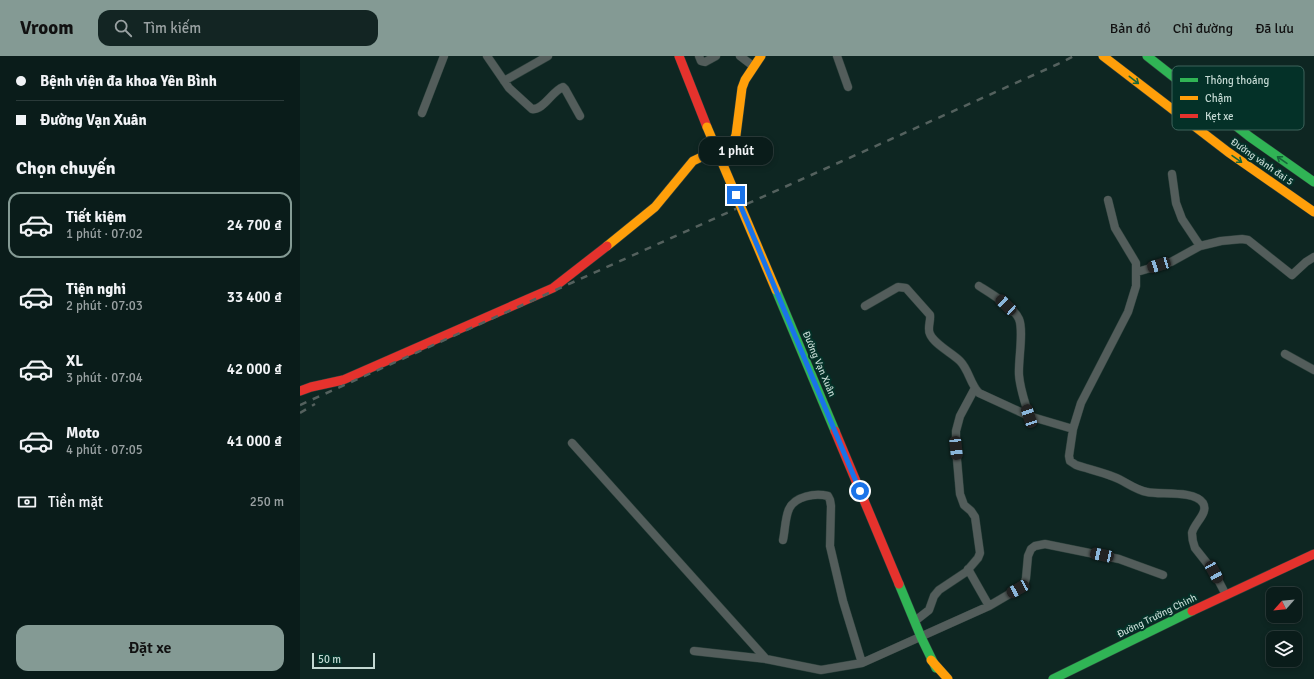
<!DOCTYPE html>
<html lang="vi">
<head>
<meta charset="utf-8">
<style>
	:root { --surface:#0a1c1a; --page:#132523; --text:#f1f3f6; --muted:#99a1a2; --line:#2a3a39; --accent:#849a94 }
	body { margin:0; font-family:Signika,sans-serif; background:var(--page); color:var(--text); height:100vh; display:flex; flex-direction:column; font-size:15px; white-space:nowrap }
	* { box-sizing:border-box; margin:0 }
	p { font-size:13px; color:var(--muted) }
	.icon { flex:none; width:22px; height:22px; fill:none; stroke:currentColor; stroke-width:2; stroke-linecap:round; stroke-linejoin:round }
	.map { position:relative; flex:1; overflow:hidden }
	.panel { display:flex; flex-direction:column; background:var(--surface); width:300px }
	.panel>* { flex:none }
	.top-card { display:grid; align-content:center; height:88px; padding:0 16px; background:var(--surface) }
	.needle { width:26px; rotate:243deg }
	.fabs { position:absolute; left:966px; top:531px; display:grid; gap:8px }
	.fabs a { display:grid; place-items:center; width:36px; height:36px; border-radius:8px; background:var(--surface); box-shadow:0 2px 6px #0003,0 0 0 1px var(--line); font-size:20px }
	.scale { position:absolute; left:12px; bottom:10px; width:63px; box-sizing:border-box; padding-left:4px; border:2px solid #c3d8d2; border-top:0; font-size:11px; line-height:14px; white-space:nowrap; color:#c3d8d2; -webkit-text-stroke:3px #043128; paint-order:stroke }
	.end { position:absolute; width:18px; height:18px; margin:-9px; border:5px solid #1a73e8; background:#fff; box-shadow:0 0 0 2px #fff }
	.from { border-radius:50% }
	.bubble { position:absolute; height:28px; border-radius:12px; background:var(--surface); box-shadow:0 2px 6px #0003,0 0 0 1px var(--line); font-size:13px; font-weight:600; line-height:28px; text-align:center }
	.car { position:absolute; width:12px; height:24px; margin:-12px -6px; border-radius:5px; box-shadow:0 0 3px 1px #0007; background:linear-gradient(#222 24%,#8ab4d8 0 40%,#222 0 76%,#8ab4d8 0 86%,#222 0) }
	.top-card b { display:flex; align-items:center; gap:14px; height:38px; font-size:15px }
	.top-card b+b { border-top:1px solid var(--line) }
	.top-card i { width:10px; height:10px; background:var(--text) }
	ul { padding:0; list-style:none }
	li { display:flex; align-items:center; gap:12px; height:66px; margin:0 8px 6px; padding:0 8px; border:2px solid transparent; border-radius:12px }
	li div { flex:1 }
	li b { display:block; font-size:15px }
	li em { font-style:normal; font-weight:600 }
	li.on { border-color:var(--accent) }
	li>.icon { width:36px; height:36px; stroke-width:1.5 }
	h2 { padding:0 16px; font-size:18px; line-height:48px }
	.pay { display:flex; align-items:center; gap:10px; height:44px; padding:0 16px; font-size:15px }
	.pay p { margin-inline-start:auto }
	.action { display:flex; gap:8px; margin-top:auto; padding:8px 16px }
	.action a { flex:1; height:46px; border-radius:12px; background:var(--accent); color:#111; font-size:16px; font-weight:600; line-height:46px; text-align:center }
	header { display:flex; align-items:center; gap:24px; box-sizing:border-box; height:56px; padding:0 20px; background:var(--accent); color:#111 }
	header strong { font-size:19px }
	nav { display:flex; gap:22px; margin-inline-start:auto; font-size:14px }
	.search { width:280px; height:36px; background:var(--page); display:flex; align-items:center; gap:10px; box-sizing:border-box; padding:0 14px; border-radius:12px; color:var(--muted); font-size:15px }
	main { display:flex; flex:1; min-height:0 }
	.map>svg:first-child { display:block }
	.lines { fill:none; stroke-linecap:round; stroke-linejoin:round }
	.street-casing { stroke:#2d413c; stroke-width:9 }
	.fast-casing { stroke:#2d413c; stroke-width:10 }
	.slow-casing { stroke:#2d413c; stroke-width:10 }
	.jam-casing { stroke:#2d413c; stroke-width:10 }
	.street { stroke:#535d5b; stroke-width:8 }
	.fast { stroke:#30b455; stroke-width:9 }
	.slow { stroke:#ff9f0a; stroke-width:9 }
	.jam { stroke:#e5322d; stroke-width:9 }
	.rail { stroke:#54615e; stroke-width:2.5; stroke-dasharray:7 7; stroke-linecap:butt }
	.slow-bridge-casing { stroke:#2d413c; stroke-width:10; stroke-linecap:butt }
	.slow-bridge { stroke:#ff9f0a; stroke-width:9 }
	.oneway { stroke:#16653a }
	.route { stroke:#1a73e8; stroke-width:5 }
	.labels { text-anchor:middle; dominant-baseline:central; stroke-width:4; stroke-linejoin:round; paint-order:stroke }
	.street-label { font-size:10px; fill:#c3d8d2; stroke:#043128 }
	.key { fill:#043128; stroke:#3d635b; stroke-width:1 }
	.key-label { font-size:11px; fill:#c3d8d2 }
</style>
</head>
<body>
<header>
<strong>Vroom</strong>
<div class="search"><svg class="icon" aria-label="search" viewBox="0 0 24 24"><circle cx="10" cy="10" r="6"/><path d="M15 15l6 6"/></svg>Tìm kiếm</div>
<nav><a>Bản đồ</a><a>Chỉ đường</a><a>Đã lưu</a></nav>
</header>
<main>
<section class="panel">
<div class="top-card">
<b><i class="from"></i>Bệnh viện đa khoa Yên Bình</b>
<b><i></i>Đường Vạn Xuân</b>
</div>
<h2>Chọn chuyến</h2>
<ul>
<li class="on"><svg class="icon" aria-label="car" viewBox="0 0 24 24"><path d="M5 17H2v-5l4-1 3-4h7l3 4 3 1v5h-3M9 17h6M6 11h13"/><circle cx="7" cy="17" r="2"/><circle cx="17" cy="17" r="2"/></svg><div><b>Tiết kiệm</b><p>1 phút · 07:02</p></div><em>24 700 ₫</em></li>
<li><svg class="icon" aria-label="car" viewBox="0 0 24 24"><path d="M5 17H2v-5l4-1 3-4h7l3 4 3 1v5h-3M9 17h6M6 11h13"/><circle cx="7" cy="17" r="2"/><circle cx="17" cy="17" r="2"/></svg><div><b>Tiện nghi</b><p>2 phút · 07:03</p></div><em>33 400 ₫</em></li>
<li><svg class="icon" aria-label="car" viewBox="0 0 24 24"><path d="M5 17H2v-5l4-1 3-4h7l3 4 3 1v5h-3M9 17h6M6 11h13"/><circle cx="7" cy="17" r="2"/><circle cx="17" cy="17" r="2"/></svg><div><b>XL</b><p>3 phút · 07:04</p></div><em>42 000 ₫</em></li>
<li><svg class="icon" aria-label="car" viewBox="0 0 24 24"><path d="M5 17H2v-5l4-1 3-4h7l3 4 3 1v5h-3M9 17h6M6 11h13"/><circle cx="7" cy="17" r="2"/><circle cx="17" cy="17" r="2"/></svg><div><b>Moto</b><p>4 phút · 07:05</p></div><em>41 000 ₫</em></li>
</ul>
<div class="pay"><svg class="icon" aria-label="cash" viewBox="0 0 24 24"><path d="M3 7h18v10H3z"/><circle cx="12" cy="12" r="2"/></svg>Tiền mặt<p>250 m</p></div>
<div class="action"><a>Đặt xe</a></div>
</section>
<div class="map">
<svg width="1014" height="623" viewBox="0 0 1014 623">
	<rect width="100%" height="100%" fill="#0e2622"/>
	<g class="lines">
		<g class="street-casing">
			<path id="street" d="M187,0L209,32L232,53C243,55 252,35 263,31L265,33L280,60
				M399,0L401,5L405,6L416,0
				M440,0L453,10
				M537,0L548,31
				M204,25L248,0
				M122,57L144,0
				M872,118L876,147L882,163L900,190
				M808,144L815,172L836,207V230L828,256L781,347L773,373L769,400L770,405L776,409C788,413 801,416 814,421C825,425 835,434 847,436C860,439 894,434 903,447C909,457 894,467 892,477C892,482 893,487 895,492L914,516L926,539
				M837,216L871,206L900,190L921,185L942,183L948,184L992,219L1006,206L1014,201
				M679,230C690,237 714,251 719,263C724,275 718,305 719,319C720,333 725,346 729,360
				M565,250L598,231L606,232L630,259C631,265 627,272 630,278C634,288 652,297 660,305C669,314 670,328 679,337L729,360L773,373
				M985,298L1014,314
				M272,387L466,603
				M483,484C485,475 485,462 489,453C495,440 515,437 528,440L530,444L531,450L530,490L543,545L562,607
				M668,513L689,550
				M615,565L629,554L634,540L639,534L666,516L678,502L680,497L675,461L671,455L664,449L660,438L656,392V375L660,360L675,332
				M394,595L466,603L521,614L562,607L689,550L718,533L724,529L726,522L728,500L731,493L735,490L745,488L819,503L863,519"/>
		</g>
		<g class="fast-casing">
			<path id="fast" d="M847,0L950,81L1014,126
				M476,234L535,375
				M599,528L621,581L636,612
				M753,623L892,555"/>
		</g>
		<g class="slow-casing">
			<path id="slow" d="M803,0L928,96L1014,156
				M307,190L355,151L393,105L429,88L434,84L436,79L442,32L445,24L461,0
				M631,604L648,623"/>
		</g>
		<g class="jam-casing">
			<path id="jam" d="M379,0L407,71
				M0,335L11,331L43,324L253,232L307,190
				M535,375L599,528
				M892,555L1014,498"/>
		</g>
		<use href="#street" class="street"/>
		<use href="#fast" class="fast"/>
		<use href="#slow" class="slow"/>
		<use href="#jam" class="jam"/>
		<path class="rail" d="M0,349L758,8L774,0
			M0,357L15,348"/>
		<g class="slow-bridge-casing">
			<path id="slow-bridge" d="M407,71L476,234"/>
		</g>
		<use href="#slow-bridge" class="slow-bridge"/>
	</g>
	<defs><path id="oneway-shaft" d="M-6 0H5M1.5-3L5.5 0L1.5 3" fill="none" stroke-width="1.6" stroke-linecap="round" stroke-linejoin="round"/></defs>
	<g class="oneway">
		<use href="#oneway-shaft" transform="translate(834 24) rotate(38)"/>
		<use href="#oneway-shaft" transform="translate(937 103) rotate(35)"/>
		<use href="#oneway-shaft" transform="translate(982 104) rotate(-145)"/>
	</g>
	<g class="lines">
		<path class="route" d="M436,139L560,435"/>
	</g>
	<g class="labels">
		<g class="street-label">
			<text transform="translate(962 106) rotate(35)">Đường vành đai 5</text>
			<text transform="translate(519 308) rotate(67)">Đường Vạn Xuân</text>
			<text transform="translate(857 560) rotate(-26)">Đường Trường Chinh</text>
		</g>
	</g>
	<rect x="872" y="10" width="132" height="64" rx="6" class="key"/>
	<rect x="880" y="22" width="18" height="4" fill="#30b455"/>
	<rect x="880" y="40" width="18" height="4" fill="#ff9f0a"/>
	<rect x="880" y="58" width="18" height="4" fill="#e5322d"/>
	<g class="key-label">
		<text x="905" y="28">Thông thoáng</text>
		<text x="905" y="46">Chậm</text>
		<text x="905" y="64">Kẹt xe</text>
	</g>
</svg>
<div class="fabs">
<a><svg class="needle" viewBox="-14 -14 28 28"><path d="M0-13l5 13h-10z" fill="#e53935"/><path d="M0 13l5-13h-10z" fill="#99a1a2"/></svg></a>
<a><svg class="icon" aria-label="layers" viewBox="0 0 24 24"><path d="M12 4l9 5-9 5-9-5zM3 14l9 5 9-5"/></svg></a>
</div>
<div class="scale">50 m</div>
<i class="end from" style="left:560px;top:435px"></i>
<i class="end" style="left:436px;top:139px"></i>
<div class="bubble" style="left:399px;top:81px;width:74px">1 phút</div>
<i class="car" style="left:859px;top:209px;rotate:253deg"></i>
<i class="car" style="left:706px;top:249px;rotate:313deg"></i>
<i class="car" style="left:729px;top:360px;rotate:342deg"></i>
<i class="car" style="left:656px;top:392px;rotate:174deg"></i>
<i class="car" style="left:802px;top:499px;rotate:282deg"></i>
<i class="car" style="left:914px;top:516px;rotate:151deg"></i>
<i class="car" style="left:718px;top:533px;rotate:241deg"></i>
</div>
</main>
</body>
</html>
